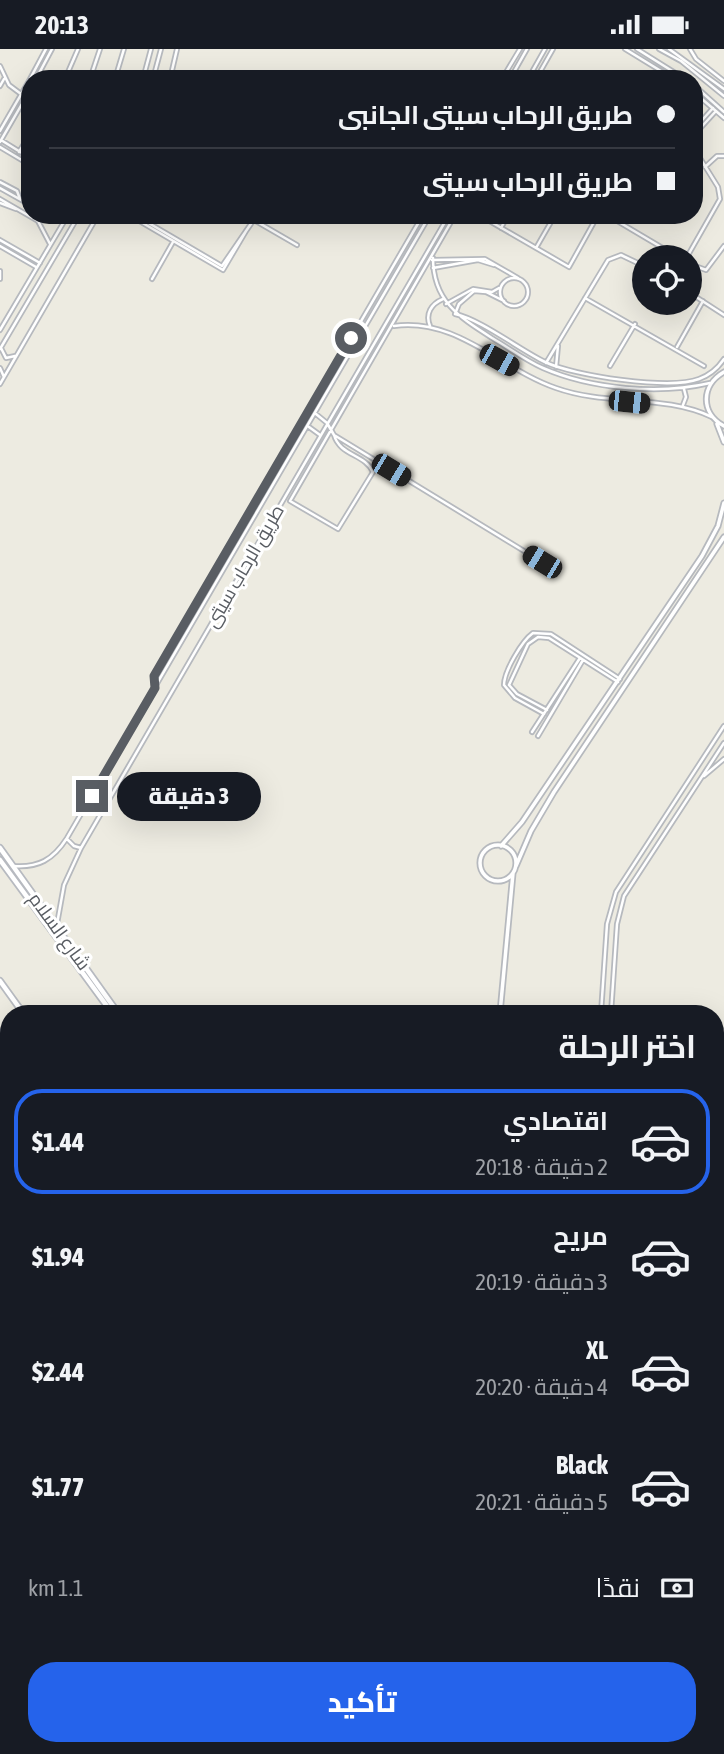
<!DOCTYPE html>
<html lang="ar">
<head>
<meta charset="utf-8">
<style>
	:root { --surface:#171b24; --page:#20242c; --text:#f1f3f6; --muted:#9ea1a6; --line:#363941; --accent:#2563eb }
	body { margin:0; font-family:"Asap Condensed",Cairo,sans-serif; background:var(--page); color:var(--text); direction:rtl; height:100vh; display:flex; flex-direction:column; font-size:26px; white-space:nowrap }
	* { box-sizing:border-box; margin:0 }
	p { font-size:23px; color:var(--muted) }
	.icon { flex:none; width:38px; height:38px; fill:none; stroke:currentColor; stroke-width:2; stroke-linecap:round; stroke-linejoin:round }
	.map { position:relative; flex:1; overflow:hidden; direction:ltr }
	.side { position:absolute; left:0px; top:956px; width:724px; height:751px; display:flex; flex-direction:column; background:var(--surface); border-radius:28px 28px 0 0; box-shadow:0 7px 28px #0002; direction:rtl }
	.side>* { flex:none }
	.hud { position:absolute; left:21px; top:21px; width:682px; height:154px; border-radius:28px; box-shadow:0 7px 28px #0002; direction:rtl; display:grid; align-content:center; height:154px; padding:0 28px; background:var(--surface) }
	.buttons { position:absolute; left:632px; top:196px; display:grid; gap:14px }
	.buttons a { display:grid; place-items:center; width:70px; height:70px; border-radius:50%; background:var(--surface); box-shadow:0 7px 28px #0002; font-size:35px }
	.end { position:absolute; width:32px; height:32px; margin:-16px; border:9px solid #595d63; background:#fff; box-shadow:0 0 0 4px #fff }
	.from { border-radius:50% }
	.bubble { position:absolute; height:49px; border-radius:24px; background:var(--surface); box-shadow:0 7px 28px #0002; font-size:23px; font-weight:800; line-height:49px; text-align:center; direction:rtl }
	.car { position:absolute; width:21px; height:42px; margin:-21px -10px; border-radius:9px; box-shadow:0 0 5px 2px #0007; background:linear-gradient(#222 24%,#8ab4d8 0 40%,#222 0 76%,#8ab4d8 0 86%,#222 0) }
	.hud b { display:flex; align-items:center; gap:24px; height:66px; font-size:26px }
	.hud b+b { border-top:2px solid var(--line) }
	.hud i { width:18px; height:18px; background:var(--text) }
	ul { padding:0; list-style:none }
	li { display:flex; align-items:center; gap:21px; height:105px; margin:0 14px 10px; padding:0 14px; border:4px solid transparent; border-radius:28px }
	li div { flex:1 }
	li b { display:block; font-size:26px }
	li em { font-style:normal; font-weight:800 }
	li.selected { border-color:var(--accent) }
	li>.icon { width:63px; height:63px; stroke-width:1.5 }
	h2 { padding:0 28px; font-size:32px; line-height:84px }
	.pay { display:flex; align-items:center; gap:18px; height:77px; padding:0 28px; font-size:26px }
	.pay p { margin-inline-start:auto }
	.button { display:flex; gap:14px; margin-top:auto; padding:14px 28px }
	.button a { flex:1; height:80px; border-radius:28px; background:var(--accent); color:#fff; font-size:28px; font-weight:800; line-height:80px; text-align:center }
	.status { display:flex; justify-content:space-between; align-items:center; height:49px; padding:0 35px; background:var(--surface); direction:ltr }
	.status svg { height:19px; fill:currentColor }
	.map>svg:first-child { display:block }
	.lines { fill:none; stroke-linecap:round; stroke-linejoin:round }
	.minor-casing { stroke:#b6b9be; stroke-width:6 }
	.tertiary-casing { stroke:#b6b9be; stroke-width:7 }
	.secondary-casing { stroke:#b7bac0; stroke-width:8 }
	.primary-casing { stroke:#f8ce4f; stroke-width:9 }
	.trunk-casing { stroke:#eeab00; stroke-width:10 }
	.minor { stroke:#fff; stroke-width:2.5 }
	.tertiary { stroke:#fff; stroke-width:3.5 }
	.secondary { stroke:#fff; stroke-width:4.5 }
	.primary { stroke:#fff3a4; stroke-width:5 }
	.trunk { stroke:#ffec95; stroke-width:6 }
	.route { stroke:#595d63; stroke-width:9 }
	.labels { text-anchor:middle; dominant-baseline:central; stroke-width:6; stroke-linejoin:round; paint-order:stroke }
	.street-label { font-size:19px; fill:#595d63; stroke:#fff }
</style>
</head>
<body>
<div class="status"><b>20:13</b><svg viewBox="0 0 49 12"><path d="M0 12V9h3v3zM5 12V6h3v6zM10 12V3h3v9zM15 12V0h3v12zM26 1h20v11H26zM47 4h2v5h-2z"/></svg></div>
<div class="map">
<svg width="724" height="1705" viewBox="0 0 724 1705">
	<rect width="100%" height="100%" fill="#edebe1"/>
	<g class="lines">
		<g class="minor-casing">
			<path id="minor" d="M625,0L674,30
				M637,0L685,30
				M659,0L681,12L724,47
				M669,0L724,40
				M690,0L696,10L724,32
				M0,17L9,36L21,45
				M30,30L46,0
				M36,30L52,0
				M65,30L78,0
				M90,30L100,0
				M115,30L124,0
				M143,30L151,0
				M153,30L161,0
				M170,30L177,0
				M502,30L520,0
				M510,30L527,0
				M528,30L545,0
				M536,30L553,0
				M0,37L4,30
				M695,37L724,63
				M695,44L724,69
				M695,79L713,59
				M0,82L30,30
				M695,85L716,62
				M1,91L30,109
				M0,93L30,41
				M0,98L30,116
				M19,103L30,85
				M705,118L717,107H724
				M0,133L17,142L20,150
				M0,139L30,156
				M0,150L38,172L50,195
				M0,154L16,160
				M129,166L223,221L246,182
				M135,166L222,217L257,166
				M479,166L569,218L598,166
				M607,166L678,208
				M254,171L297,196
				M501,179L508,166
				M0,191L40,214
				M0,197L36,218
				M536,199L555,166
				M687,208L720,150L718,138L695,101
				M433,209C433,252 459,268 492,289C509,299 525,311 543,319C591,340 659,346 710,334
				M432,211L485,210L518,229
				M690,215L706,221L724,197
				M433,219L478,211L494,216
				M0,222V230
				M500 243a14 14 0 1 1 28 0a14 14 0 1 1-28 0Z
				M152,230L173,193
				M690,244L724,266
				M585,249L704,317
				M504,252L486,243L474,242L459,255L455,265C480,270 520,301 545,313C574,327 670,341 699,330C710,326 718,319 724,310
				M446,255L473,240L492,243L499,239
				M394,277C456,268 501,320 556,339C606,357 664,345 712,368
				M430,277C425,265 431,255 443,250
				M0,281L68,166
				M677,298L703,252
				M1,299L6,309L15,307
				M0,300L79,166
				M546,314L608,211L621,206L644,217
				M610,317L635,275
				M556,318L558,297
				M0,319L4,328
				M0,335L98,166
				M683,356L686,348L684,340
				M316,365L327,374L334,386L547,516
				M309,378L320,386
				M334,386C340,407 365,405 373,423L338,480L290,452L455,166
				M155,639L154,627L423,166
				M547,661L517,645L509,636L528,595L538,588L549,589L618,633
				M544,665L515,649L504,636C504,622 522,592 533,584L551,585L620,630
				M532,683L580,609
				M538,687L583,611
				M704,727L724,710
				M67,790L74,797L81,799
				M13,817C38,819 53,811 67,789L430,166
				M57,875L64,836L81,799L449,166
				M601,964L607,875L616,843L724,677
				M611,964L617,875L624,847L724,694
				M0,1046L9,1040
				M716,1048L724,1050
				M0,1062L9,1073
				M0,1068L9,1080
				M0,1089L9,1083
				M0,1126L9,1137
				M0,1145L9,1139
				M0,1190L9,1184
				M0,1233L9,1227
				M0,1240L9,1233
				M0,1282L9,1275
				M0,1307L9,1318
				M716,1329L724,1315
				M716,1346L724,1333
				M0,1348L9,1341
				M716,1368L724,1373
				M0,1377L9,1382
				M0,1385L9,1388
				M0,1448L9,1442
				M0,1475L9,1469
				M0,1516L9,1528
				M0,1528L9,1540
				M0,1579L9,1576
				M0,1591L9,1603
				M6,1597L9,1587
				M0,1616L9,1628
				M0,1635L9,1646
				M0,1658L9,1669
				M1,1659L9,1653
				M60,1698L65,1705
				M78,1698L84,1705
				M87,1698V1705
				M123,1698L128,1705
				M131,1698L137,1705
				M176,1698L181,1705
				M183,1698L188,1705
				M215,1698L220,1705
				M222,1698L228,1705
				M267,1698L272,1705
				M278,1698L283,1705
				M356,1698L358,1705
				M364,1698L366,1705
				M405,1698L407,1705
				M410,1699L425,1704L496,1698
				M36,1705L38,1698
				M43,1705L47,1698
				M143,1705L148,1698
				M265,1705L267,1698
				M308,1705L319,1698
				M486,1705L501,1703V1698"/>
		</g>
		<g class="tertiary-casing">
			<path id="tertiary" d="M724,323C701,336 700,364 724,377
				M717,375L724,393
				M480 814a18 18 0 1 1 36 0a18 18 0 1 1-36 0Z
				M501,797L522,773L702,507L718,477L724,454
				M516,817L531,782L554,743L724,488
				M500,964L513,824
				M716,1640L724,1646
				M678,1698L684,1705"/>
		</g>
		<g class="secondary-casing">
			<path id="secondary" d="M0,799L118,964
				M0,811L112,964
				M0,932L23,964
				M0,984L9,996
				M549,1698L550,1703"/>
		</g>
		<g class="primary-casing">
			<path id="primary" d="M716,1460L724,1451
				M716,1475L724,1460
				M716,1533L724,1518
				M716,1578L724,1570
				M716,1663L724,1667
				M614,1703L621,1698
				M581,1705L586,1698"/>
		</g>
		<g class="trunk-casing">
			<path id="trunk" d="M716,1495L724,1481
				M716,1514L724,1499
				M593,1705L597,1698
				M604,1705L608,1698"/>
		</g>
		<use href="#minor" class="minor"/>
		<use href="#tertiary" class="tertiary"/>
		<use href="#secondary" class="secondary"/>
		<use href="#primary" class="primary"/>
		<use href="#trunk" class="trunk"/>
	</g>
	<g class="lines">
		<path class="route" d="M92,747L155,639L154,627L351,289"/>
	</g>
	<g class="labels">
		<g class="street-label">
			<text transform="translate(244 517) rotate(-60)">طريق الرحاب سيتى</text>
			<text transform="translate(60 882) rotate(54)">شارع السلام</text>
		</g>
	</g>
</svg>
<div class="buttons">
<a><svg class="icon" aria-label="locate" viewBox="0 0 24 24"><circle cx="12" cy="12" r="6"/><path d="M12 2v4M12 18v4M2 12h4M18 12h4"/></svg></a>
</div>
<i class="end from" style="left:351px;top:289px"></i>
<i class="end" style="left:92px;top:747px"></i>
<div class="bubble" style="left:117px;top:723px;width:144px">3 دقيقة</div>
<i class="car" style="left:499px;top:311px;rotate:119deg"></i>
<i class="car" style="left:629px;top:353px;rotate:96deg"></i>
<i class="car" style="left:391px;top:421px;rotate:121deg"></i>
<i class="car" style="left:542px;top:513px;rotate:301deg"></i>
<div class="hud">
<b><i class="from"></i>طريق الرحاب سيتى الجانبى</b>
<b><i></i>طريق الرحاب سيتى</b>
</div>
<section class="side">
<h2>اختر الرحلة</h2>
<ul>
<li class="selected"><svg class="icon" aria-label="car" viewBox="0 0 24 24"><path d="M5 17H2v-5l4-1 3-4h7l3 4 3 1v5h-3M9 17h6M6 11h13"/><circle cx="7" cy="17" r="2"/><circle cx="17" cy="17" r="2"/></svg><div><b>اقتصادي</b><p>2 دقيقة · 20:18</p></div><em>$1.44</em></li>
<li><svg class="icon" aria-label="car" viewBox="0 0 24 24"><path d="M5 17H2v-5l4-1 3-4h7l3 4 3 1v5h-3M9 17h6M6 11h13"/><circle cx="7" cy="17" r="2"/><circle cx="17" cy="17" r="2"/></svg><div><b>مريح</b><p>3 دقيقة · 20:19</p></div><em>$1.94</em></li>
<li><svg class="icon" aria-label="car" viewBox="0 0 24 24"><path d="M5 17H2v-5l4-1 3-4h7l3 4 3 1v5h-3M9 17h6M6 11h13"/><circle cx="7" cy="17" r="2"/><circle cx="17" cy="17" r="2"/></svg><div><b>XL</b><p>4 دقيقة · 20:20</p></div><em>$2.44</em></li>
<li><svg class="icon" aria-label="car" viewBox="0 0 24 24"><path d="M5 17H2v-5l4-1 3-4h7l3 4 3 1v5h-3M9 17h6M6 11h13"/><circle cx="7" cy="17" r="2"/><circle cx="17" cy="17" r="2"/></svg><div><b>Black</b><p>5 دقيقة · 20:21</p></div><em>$1.77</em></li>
</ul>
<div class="pay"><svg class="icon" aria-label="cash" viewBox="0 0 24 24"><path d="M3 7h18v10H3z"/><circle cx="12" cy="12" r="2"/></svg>نقدًا<p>1.1 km</p></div>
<div class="button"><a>تأكيد</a></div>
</section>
</div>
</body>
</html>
